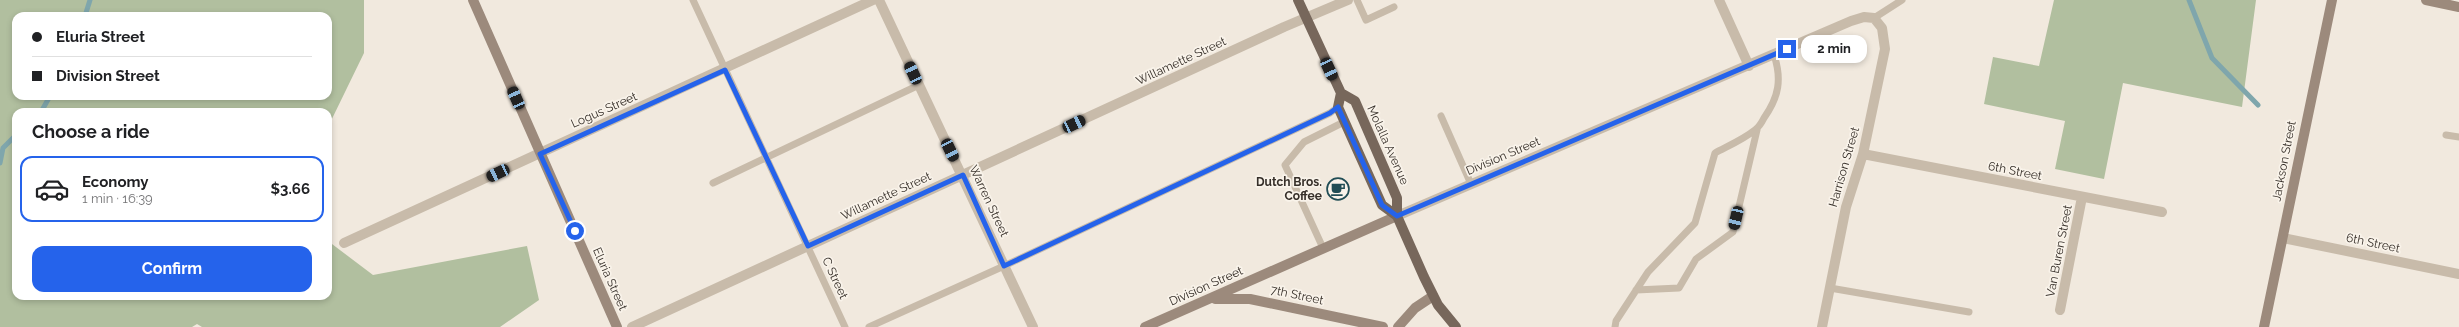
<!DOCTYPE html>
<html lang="en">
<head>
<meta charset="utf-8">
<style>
	:root { --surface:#fff; --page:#f2f2f2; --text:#202124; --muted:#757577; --line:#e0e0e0; --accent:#2563eb }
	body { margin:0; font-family:Raleway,sans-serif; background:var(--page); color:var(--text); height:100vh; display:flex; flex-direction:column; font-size:15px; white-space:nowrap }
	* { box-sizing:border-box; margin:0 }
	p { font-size:13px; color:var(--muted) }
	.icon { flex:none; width:22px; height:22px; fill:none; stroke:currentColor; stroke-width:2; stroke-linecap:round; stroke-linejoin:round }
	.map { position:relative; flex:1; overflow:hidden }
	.side { position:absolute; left:12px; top:108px; width:320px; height:192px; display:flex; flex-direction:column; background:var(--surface); border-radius:12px; box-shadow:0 2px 6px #0003 }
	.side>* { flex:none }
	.top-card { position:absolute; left:12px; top:12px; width:320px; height:88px; border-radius:12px; box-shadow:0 2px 6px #0003; display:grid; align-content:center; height:88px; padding:0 20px; background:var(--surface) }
	.end { position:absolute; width:18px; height:18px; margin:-9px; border:5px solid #2563eb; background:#fff; box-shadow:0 0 0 2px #fff }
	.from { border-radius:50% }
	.bubble { position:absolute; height:28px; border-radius:12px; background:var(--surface); box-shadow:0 2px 6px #0003; font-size:13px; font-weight:700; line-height:28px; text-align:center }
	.car { position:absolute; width:12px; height:24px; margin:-12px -6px; border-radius:5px; box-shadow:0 0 3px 1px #0007; background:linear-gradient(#222 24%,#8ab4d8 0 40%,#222 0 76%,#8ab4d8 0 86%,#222 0) }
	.top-card b { display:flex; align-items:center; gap:14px; height:38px; font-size:15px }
	.top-card b+b { border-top:1px solid var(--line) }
	.top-card i { width:10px; height:10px; background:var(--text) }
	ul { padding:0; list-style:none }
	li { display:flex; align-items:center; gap:12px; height:66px; margin:0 8px 6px; padding:0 12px; border:2px solid transparent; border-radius:12px }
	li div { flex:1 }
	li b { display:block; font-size:15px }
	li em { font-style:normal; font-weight:700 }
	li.current { border-color:var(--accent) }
	li>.icon { width:36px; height:36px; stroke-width:1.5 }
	h2 { padding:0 20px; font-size:18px; line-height:48px }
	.action { display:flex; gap:8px; margin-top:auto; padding:8px 20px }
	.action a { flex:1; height:46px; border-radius:12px; background:var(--accent); color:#fff; font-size:16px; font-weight:700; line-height:46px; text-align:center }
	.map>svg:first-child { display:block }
	.green { fill:#b1bf9f; fill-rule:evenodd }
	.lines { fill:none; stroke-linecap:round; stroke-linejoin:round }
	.stream { stroke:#7fa6ac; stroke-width:5 }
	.lane { stroke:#c8bbaa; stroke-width:7 }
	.street { stroke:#c8bbaa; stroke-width:10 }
	.secondary { stroke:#9c8a7c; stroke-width:10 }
	.primary { stroke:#77675b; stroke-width:10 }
	.route { stroke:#2563eb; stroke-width:5 }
	.labels { text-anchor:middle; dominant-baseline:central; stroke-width:3.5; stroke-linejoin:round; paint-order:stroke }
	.street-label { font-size:12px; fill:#362f29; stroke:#f9f3ea }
	.poi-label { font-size:12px; font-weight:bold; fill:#362f29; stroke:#f9f3ea; text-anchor:end }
</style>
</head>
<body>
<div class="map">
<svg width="2459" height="327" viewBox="0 0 2459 327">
	<rect width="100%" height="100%" fill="#f1e9de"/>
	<path class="green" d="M0,0H364V53L328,127V112H16V296H328V241L373,275L527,246L539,300L500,327H202L197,324L192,327H0ZM16,16H328V96H16Z
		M2054,0H2256L2242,107L2123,83L2104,179L2055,169L2065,121L1984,104L1993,57L2039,66Z"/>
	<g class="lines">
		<path class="stream" d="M2189,0L2212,58L2258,105
			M85,16L90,0
			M41,112L50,96
			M0,163L3,148L16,135"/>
		<path class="lane" d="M693,0L845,327
			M1357,0L1366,20L1394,7
			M1874,18L1902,0
			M1441,116L1471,184
			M2446,135L2459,137
			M713,183L919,85
			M1323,248L1285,165L1304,142L1344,122
			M1830,288L1969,312
			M1636,290L1679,288L1696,259L1733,232L1757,130
			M869,327L1004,266L1330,113L1338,107
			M1615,327L1616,321L1648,272L1695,223L1715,153C1728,146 1744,139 1755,130C1759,127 1762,122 1764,118C1779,97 1782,79 1774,55"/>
		<path class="street" d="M879,0L1033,327
			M1719,0L1749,66
			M1863,154L2162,212
			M1397,216L1851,21L1864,17L1874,18L1882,28L1885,49L1863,154L1846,207L1822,327
			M2283,238L2459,274
			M344,243L873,0
			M2060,310L2082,197
			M632,327L1284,27L1348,0"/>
		<path class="secondary" d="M473,0L617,327
			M2426,0L2459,7
			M1215,299H1250L1383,327
			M1145,327L1397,216
			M1398,327L1415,308L1433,296
			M2264,327L2332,0"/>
		<path class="primary" d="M1298,0L1341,93L1338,107L1382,205L1397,216
			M1341,93L1355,101L1397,198V216L1424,277L1438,305L1456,327"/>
	</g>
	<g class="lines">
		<path class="route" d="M575,231L540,154L725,70L808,246L963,175L1004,266L1330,113L1338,107L1382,205L1397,216L1787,49"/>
	</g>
	<defs>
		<g id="cafe-ring" transform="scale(1.15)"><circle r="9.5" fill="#f9f3ea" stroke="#214d55" stroke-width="1.5"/><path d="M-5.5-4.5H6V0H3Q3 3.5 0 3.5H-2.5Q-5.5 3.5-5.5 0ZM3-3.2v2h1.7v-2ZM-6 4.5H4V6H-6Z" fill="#214d55"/></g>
	</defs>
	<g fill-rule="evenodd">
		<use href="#cafe-ring" x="1338" y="189"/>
	</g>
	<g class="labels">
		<g class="street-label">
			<text transform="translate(1181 61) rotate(-25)">Willamette Street</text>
			<text transform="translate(604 110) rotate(-24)">Logus Street</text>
			<text transform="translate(1388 145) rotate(66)">Molalla Avenue</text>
			<text transform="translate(1503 156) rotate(-23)">Division Street</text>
			<text transform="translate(2284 161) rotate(-79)">Jackson Street</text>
			<text transform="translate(1844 167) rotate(-74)">Harrison Street</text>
			<text transform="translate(2015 171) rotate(11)">6th Street</text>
			<text transform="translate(886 196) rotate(-25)">Willamette Street</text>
			<text transform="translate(989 201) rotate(65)">Warren Street</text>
			<text transform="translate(2373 243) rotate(12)">6th Street</text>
			<text transform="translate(2059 251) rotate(-79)">Van Buren Street</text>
			<text transform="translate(835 278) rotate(65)">C Street</text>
			<text transform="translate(610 279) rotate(66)">Eluria Street</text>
			<text transform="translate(1206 286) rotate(-24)">Division Street</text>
			<text transform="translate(1297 295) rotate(12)">7th Street</text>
		</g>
		<g class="poi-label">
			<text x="1322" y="182">Dutch Bros.<tspan x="1322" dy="14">Coffee</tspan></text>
		</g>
	</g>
</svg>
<i class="end from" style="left:575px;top:231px"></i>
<i class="end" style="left:1787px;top:49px"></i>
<div class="bubble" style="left:1801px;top:35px;width:66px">2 min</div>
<i class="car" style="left:1329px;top:69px;rotate:155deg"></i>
<i class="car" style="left:913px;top:73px;rotate:335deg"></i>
<i class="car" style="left:516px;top:98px;rotate:336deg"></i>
<i class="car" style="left:1074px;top:124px;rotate:65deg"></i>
<i class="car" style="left:950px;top:150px;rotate:154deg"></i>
<i class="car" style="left:498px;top:173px;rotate:245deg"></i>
<i class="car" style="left:1736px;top:218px;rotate:193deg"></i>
<div class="top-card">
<b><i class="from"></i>Eluria Street</b>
<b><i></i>Division Street</b>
</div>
<section class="side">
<h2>Choose a ride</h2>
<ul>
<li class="current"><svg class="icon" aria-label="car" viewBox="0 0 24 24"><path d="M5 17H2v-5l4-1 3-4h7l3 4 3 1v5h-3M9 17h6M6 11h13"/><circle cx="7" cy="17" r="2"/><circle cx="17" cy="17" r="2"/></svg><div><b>Economy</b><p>1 min · 16:39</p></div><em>$3.66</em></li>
</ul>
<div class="action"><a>Confirm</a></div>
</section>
</div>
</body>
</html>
